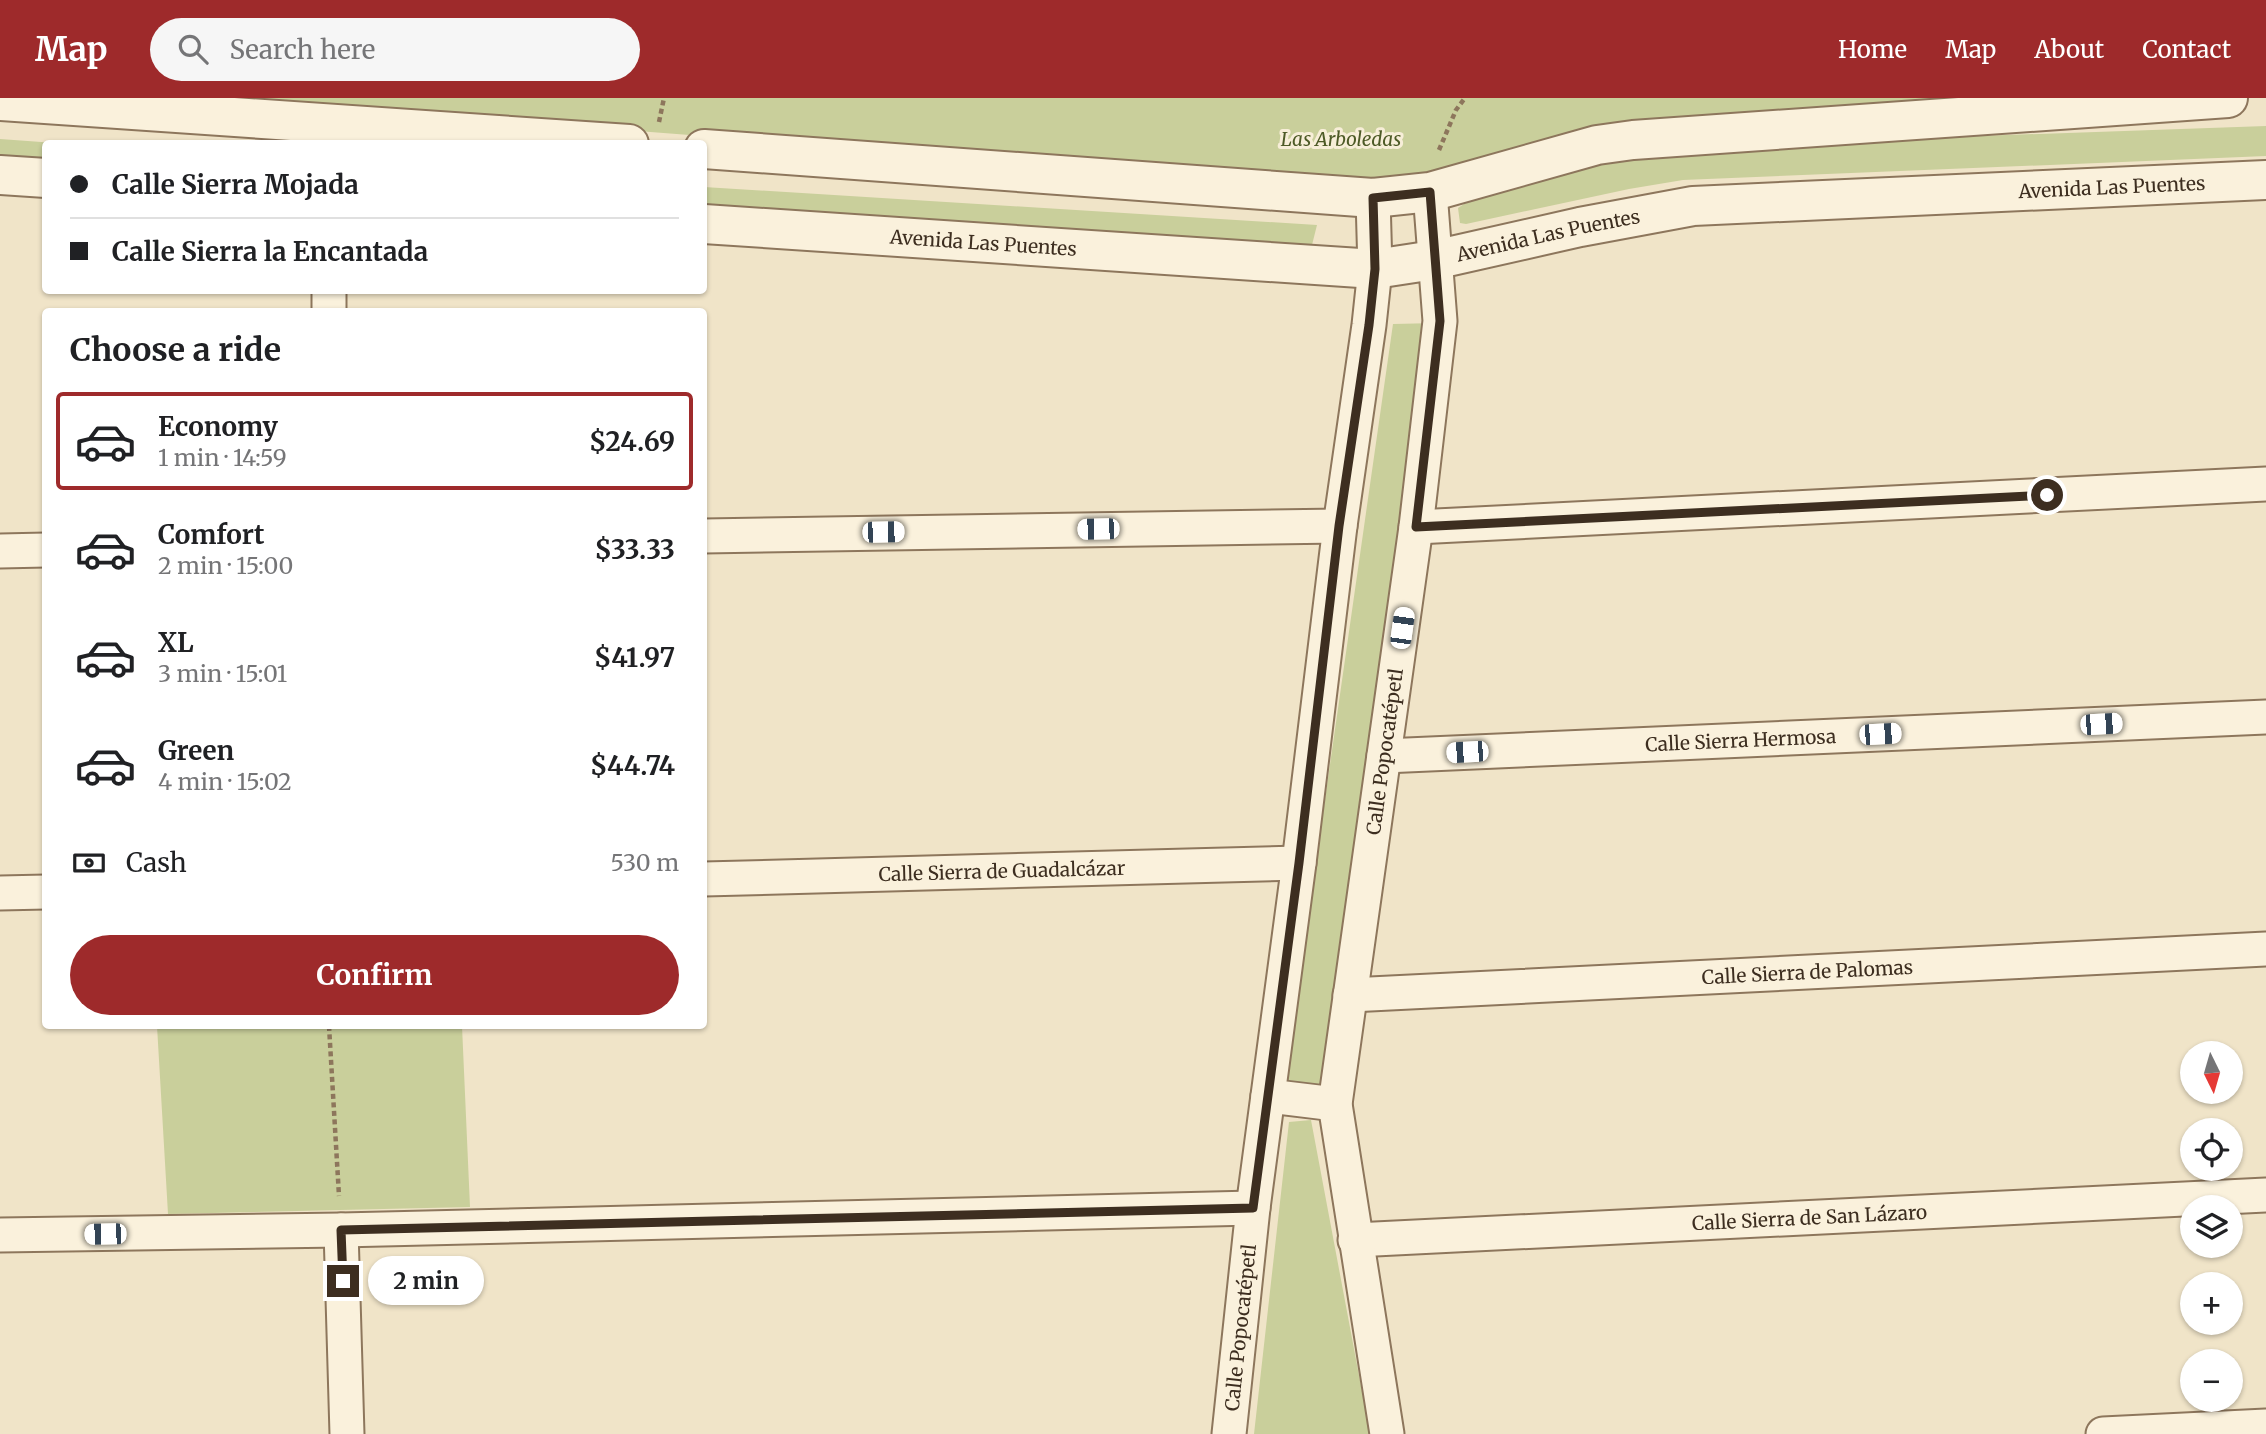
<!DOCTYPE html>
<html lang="en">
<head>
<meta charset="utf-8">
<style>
	:root { --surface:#fff; --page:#f6f6f6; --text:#202124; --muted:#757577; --line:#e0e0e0; --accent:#9e2a2b }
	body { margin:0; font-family:Merriweather,serif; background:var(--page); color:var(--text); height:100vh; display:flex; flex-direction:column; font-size:26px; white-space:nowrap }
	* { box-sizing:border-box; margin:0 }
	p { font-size:23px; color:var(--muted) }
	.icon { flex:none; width:38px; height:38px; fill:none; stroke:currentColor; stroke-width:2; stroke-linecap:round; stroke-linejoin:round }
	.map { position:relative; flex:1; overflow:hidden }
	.sheet { position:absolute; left:42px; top:210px; width:665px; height:721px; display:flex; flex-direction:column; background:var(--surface); border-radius:7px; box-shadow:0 2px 5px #0004 }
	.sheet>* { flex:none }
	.guide { position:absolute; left:42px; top:42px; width:665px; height:154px; border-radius:7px; box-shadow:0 2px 5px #0004; display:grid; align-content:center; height:154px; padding:0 28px; background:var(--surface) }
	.needle { width:46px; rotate:175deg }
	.controls { position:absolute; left:2180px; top:943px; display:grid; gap:14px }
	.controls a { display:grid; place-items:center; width:63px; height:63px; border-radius:50%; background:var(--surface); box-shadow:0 2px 5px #0004; font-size:35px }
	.end { position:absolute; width:32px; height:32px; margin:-16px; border:9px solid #3d2e20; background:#fff; box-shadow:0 0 0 4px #fff }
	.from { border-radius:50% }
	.bubble { position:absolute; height:49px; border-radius:24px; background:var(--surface); box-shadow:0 2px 5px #0004; font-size:23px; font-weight:700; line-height:49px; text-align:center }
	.car { position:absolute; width:21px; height:42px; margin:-21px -10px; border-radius:9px; box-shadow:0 0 5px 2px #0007; background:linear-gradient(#fff 24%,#345 0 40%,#fff 0 76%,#345 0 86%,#fff 0) }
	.guide b { display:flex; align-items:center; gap:24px; height:66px; font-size:26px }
	.guide b+b { border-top:2px solid var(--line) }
	.guide i { width:18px; height:18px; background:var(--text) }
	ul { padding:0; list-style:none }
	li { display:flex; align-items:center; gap:21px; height:98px; margin:0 14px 10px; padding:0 14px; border:4px solid transparent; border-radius:7px }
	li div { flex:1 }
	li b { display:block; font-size:26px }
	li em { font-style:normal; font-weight:700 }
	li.selected { border-color:var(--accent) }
	li>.icon { width:63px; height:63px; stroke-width:1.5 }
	h2 { padding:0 28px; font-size:32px; line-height:84px }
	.pay { display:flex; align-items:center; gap:18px; height:77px; padding:0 28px; font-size:26px }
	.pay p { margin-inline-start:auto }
	.action { display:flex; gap:14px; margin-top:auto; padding:14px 28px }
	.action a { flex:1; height:80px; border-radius:42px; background:var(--accent); color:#fff; font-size:28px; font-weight:700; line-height:80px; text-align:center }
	header { display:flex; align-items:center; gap:42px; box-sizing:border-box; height:98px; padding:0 35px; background:var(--accent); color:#fff }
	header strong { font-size:33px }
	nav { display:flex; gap:38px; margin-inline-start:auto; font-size:24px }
	.search { width:490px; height:63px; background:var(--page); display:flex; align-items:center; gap:18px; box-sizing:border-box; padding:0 24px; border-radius:38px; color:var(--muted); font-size:26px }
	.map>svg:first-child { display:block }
	.green { fill:#c9cf9b }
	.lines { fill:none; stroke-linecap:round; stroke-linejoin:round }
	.minor-casing { stroke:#8d765c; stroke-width:37 }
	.tertiary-casing { stroke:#8d765c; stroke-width:42 }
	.path { stroke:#8d765c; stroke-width:4.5; stroke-dasharray:5 3.5; stroke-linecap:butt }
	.minor { stroke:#faf1dc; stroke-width:33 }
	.tertiary { stroke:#faf1dc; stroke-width:38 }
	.route { stroke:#3d2e20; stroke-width:9 }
	.labels { text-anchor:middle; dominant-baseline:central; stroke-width:6; stroke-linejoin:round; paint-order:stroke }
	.park-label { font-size:19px; font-style:italic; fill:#4d5a26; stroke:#f7eed8 }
	.street-label { font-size:19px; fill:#3d2e20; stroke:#f7eed8 }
</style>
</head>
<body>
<header>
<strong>Map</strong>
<div class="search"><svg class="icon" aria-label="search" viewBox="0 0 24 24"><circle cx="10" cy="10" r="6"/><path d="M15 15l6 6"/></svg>Search here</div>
<nav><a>Home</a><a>Map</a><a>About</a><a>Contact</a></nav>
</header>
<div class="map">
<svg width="2266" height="1336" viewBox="0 0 2266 1336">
	<rect width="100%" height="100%" fill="#f0e4c8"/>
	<path class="green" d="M210,0H2008L1753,20L1631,22L1428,76L1363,84L846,49Z
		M2266,28V58L1683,82L1629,91L1466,126L1460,125L1458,110L1464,106L1568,69L1691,48Z
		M0,41L55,45L46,46L45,67L0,64Z
		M704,89L1317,127L1312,147L704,109Z
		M1437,225L1324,997L1283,995L1393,226Z
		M157,928H462L470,1109L168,1116Z
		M1311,1022L1370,1336H1254L1289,1024Z"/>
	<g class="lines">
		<g class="minor-casing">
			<g id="minor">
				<path d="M329,214V192"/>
				<path d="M1416,429L2266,386"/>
				<path d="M704,438L1340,428"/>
				<path d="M0,453L46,452"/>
				<path id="s1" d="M1384,658L2266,619"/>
				<path id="s2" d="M704,781L1299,765"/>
				<path d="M0,795L46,794"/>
				<path id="s3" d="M1350,897L2266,851"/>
				<path d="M1268,998L1335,1006"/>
				<path d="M341,1132L347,1336"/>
				<path d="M0,1137L341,1132L1253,1110"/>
				<path id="s4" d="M1355,1142L2266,1097"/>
				<path id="s5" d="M1229,1336L1253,1110L1299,765L1340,428L1369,227L1375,171L1373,100"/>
				<path id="s6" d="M1387,1336L1335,1006L1416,429L1440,223L1430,94"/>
				<path d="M2103,1336L2266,1328"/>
			</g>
		</g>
		<g class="tertiary-casing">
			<g id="tertiary">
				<path d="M0,3L629,46"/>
				<path d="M704,51L1373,100L1430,94L1597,47L1633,42L2228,0"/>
				<path d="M0,77L46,80"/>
				<path id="s7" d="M704,126L1375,171L1434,162L1580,129L1693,108L2266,82"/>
			</g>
		</g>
		<path class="path" d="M659,24L664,0
			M1439,52L1456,12L1465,0
			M329,928L339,1098"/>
		<use href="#minor" class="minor"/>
		<use href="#tertiary" class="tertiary"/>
	</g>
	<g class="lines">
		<path class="route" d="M343,1183L341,1132L1253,1110L1299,765L1339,428L1369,227L1375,171L1373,100L1430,94L1440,223L1416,429L2047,397"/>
	</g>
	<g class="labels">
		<g class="park-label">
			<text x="1341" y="41">Las Arboledas</text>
		</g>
		<g class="street-label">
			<text stroke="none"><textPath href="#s7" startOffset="1416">Avenida Las Puentes</textPath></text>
			<text stroke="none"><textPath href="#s7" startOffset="849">Avenida Las Puentes</textPath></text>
			<text stroke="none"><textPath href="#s7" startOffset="280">Avenida Las Puentes</textPath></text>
			<text stroke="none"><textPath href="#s1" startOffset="357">Calle Sierra Hermosa</textPath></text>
			<text stroke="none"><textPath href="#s6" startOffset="690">Calle Popocatépetl</textPath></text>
			<text stroke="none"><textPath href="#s2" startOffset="298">Calle Sierra de Guadalcázar</textPath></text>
			<text stroke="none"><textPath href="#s3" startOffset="458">Calle Sierra de Palomas</textPath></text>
			<text stroke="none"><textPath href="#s4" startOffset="455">Calle Sierra de San Lázaro</textPath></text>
			<text stroke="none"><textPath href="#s5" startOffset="107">Calle Popocatépetl</textPath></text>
		</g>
	</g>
</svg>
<div class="controls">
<a><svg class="needle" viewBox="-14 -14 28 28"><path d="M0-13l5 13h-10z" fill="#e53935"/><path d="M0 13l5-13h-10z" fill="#757577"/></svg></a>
<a><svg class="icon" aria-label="locate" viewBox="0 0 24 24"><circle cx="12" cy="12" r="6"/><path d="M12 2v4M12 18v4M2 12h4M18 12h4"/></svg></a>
<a><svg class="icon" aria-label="layers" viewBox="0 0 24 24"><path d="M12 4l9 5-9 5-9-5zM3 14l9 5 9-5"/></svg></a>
<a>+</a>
<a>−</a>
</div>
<i class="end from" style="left:2047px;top:397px"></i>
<i class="end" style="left:343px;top:1183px"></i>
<div class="bubble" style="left:368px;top:1158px;width:116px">2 min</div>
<i class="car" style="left:1098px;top:431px;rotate:269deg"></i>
<i class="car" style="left:883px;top:434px;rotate:89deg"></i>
<i class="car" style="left:1402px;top:530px;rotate:8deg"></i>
<i class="car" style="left:2101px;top:626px;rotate:87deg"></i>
<i class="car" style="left:1880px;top:636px;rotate:87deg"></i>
<i class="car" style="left:1467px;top:654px;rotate:267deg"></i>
<i class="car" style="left:105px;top:1136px;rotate:269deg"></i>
<div class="guide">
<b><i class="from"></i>Calle Sierra Mojada</b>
<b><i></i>Calle Sierra la Encantada</b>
</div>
<section class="sheet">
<h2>Choose a ride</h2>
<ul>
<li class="selected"><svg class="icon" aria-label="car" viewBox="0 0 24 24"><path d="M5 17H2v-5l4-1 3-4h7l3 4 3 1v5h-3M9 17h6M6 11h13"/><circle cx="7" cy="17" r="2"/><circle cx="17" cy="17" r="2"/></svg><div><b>Economy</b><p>1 min · 14:59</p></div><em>$24.69</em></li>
<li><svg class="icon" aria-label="car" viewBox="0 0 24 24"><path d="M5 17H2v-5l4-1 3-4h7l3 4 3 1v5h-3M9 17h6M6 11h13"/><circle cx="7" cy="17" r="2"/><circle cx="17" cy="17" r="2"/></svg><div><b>Comfort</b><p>2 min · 15:00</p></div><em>$33.33</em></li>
<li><svg class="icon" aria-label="car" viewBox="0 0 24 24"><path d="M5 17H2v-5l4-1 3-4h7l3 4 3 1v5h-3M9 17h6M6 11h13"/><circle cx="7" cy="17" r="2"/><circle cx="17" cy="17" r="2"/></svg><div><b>XL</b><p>3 min · 15:01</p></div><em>$41.97</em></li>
<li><svg class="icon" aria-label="car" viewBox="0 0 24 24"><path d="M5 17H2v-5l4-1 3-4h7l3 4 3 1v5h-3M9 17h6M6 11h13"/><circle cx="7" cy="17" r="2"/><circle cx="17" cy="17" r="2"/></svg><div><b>Green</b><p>4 min · 15:02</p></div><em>$44.74</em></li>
</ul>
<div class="pay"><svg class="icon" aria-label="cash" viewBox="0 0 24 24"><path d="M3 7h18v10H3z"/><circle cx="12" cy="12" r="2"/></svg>Cash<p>530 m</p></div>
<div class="action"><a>Confirm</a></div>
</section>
</div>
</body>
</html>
